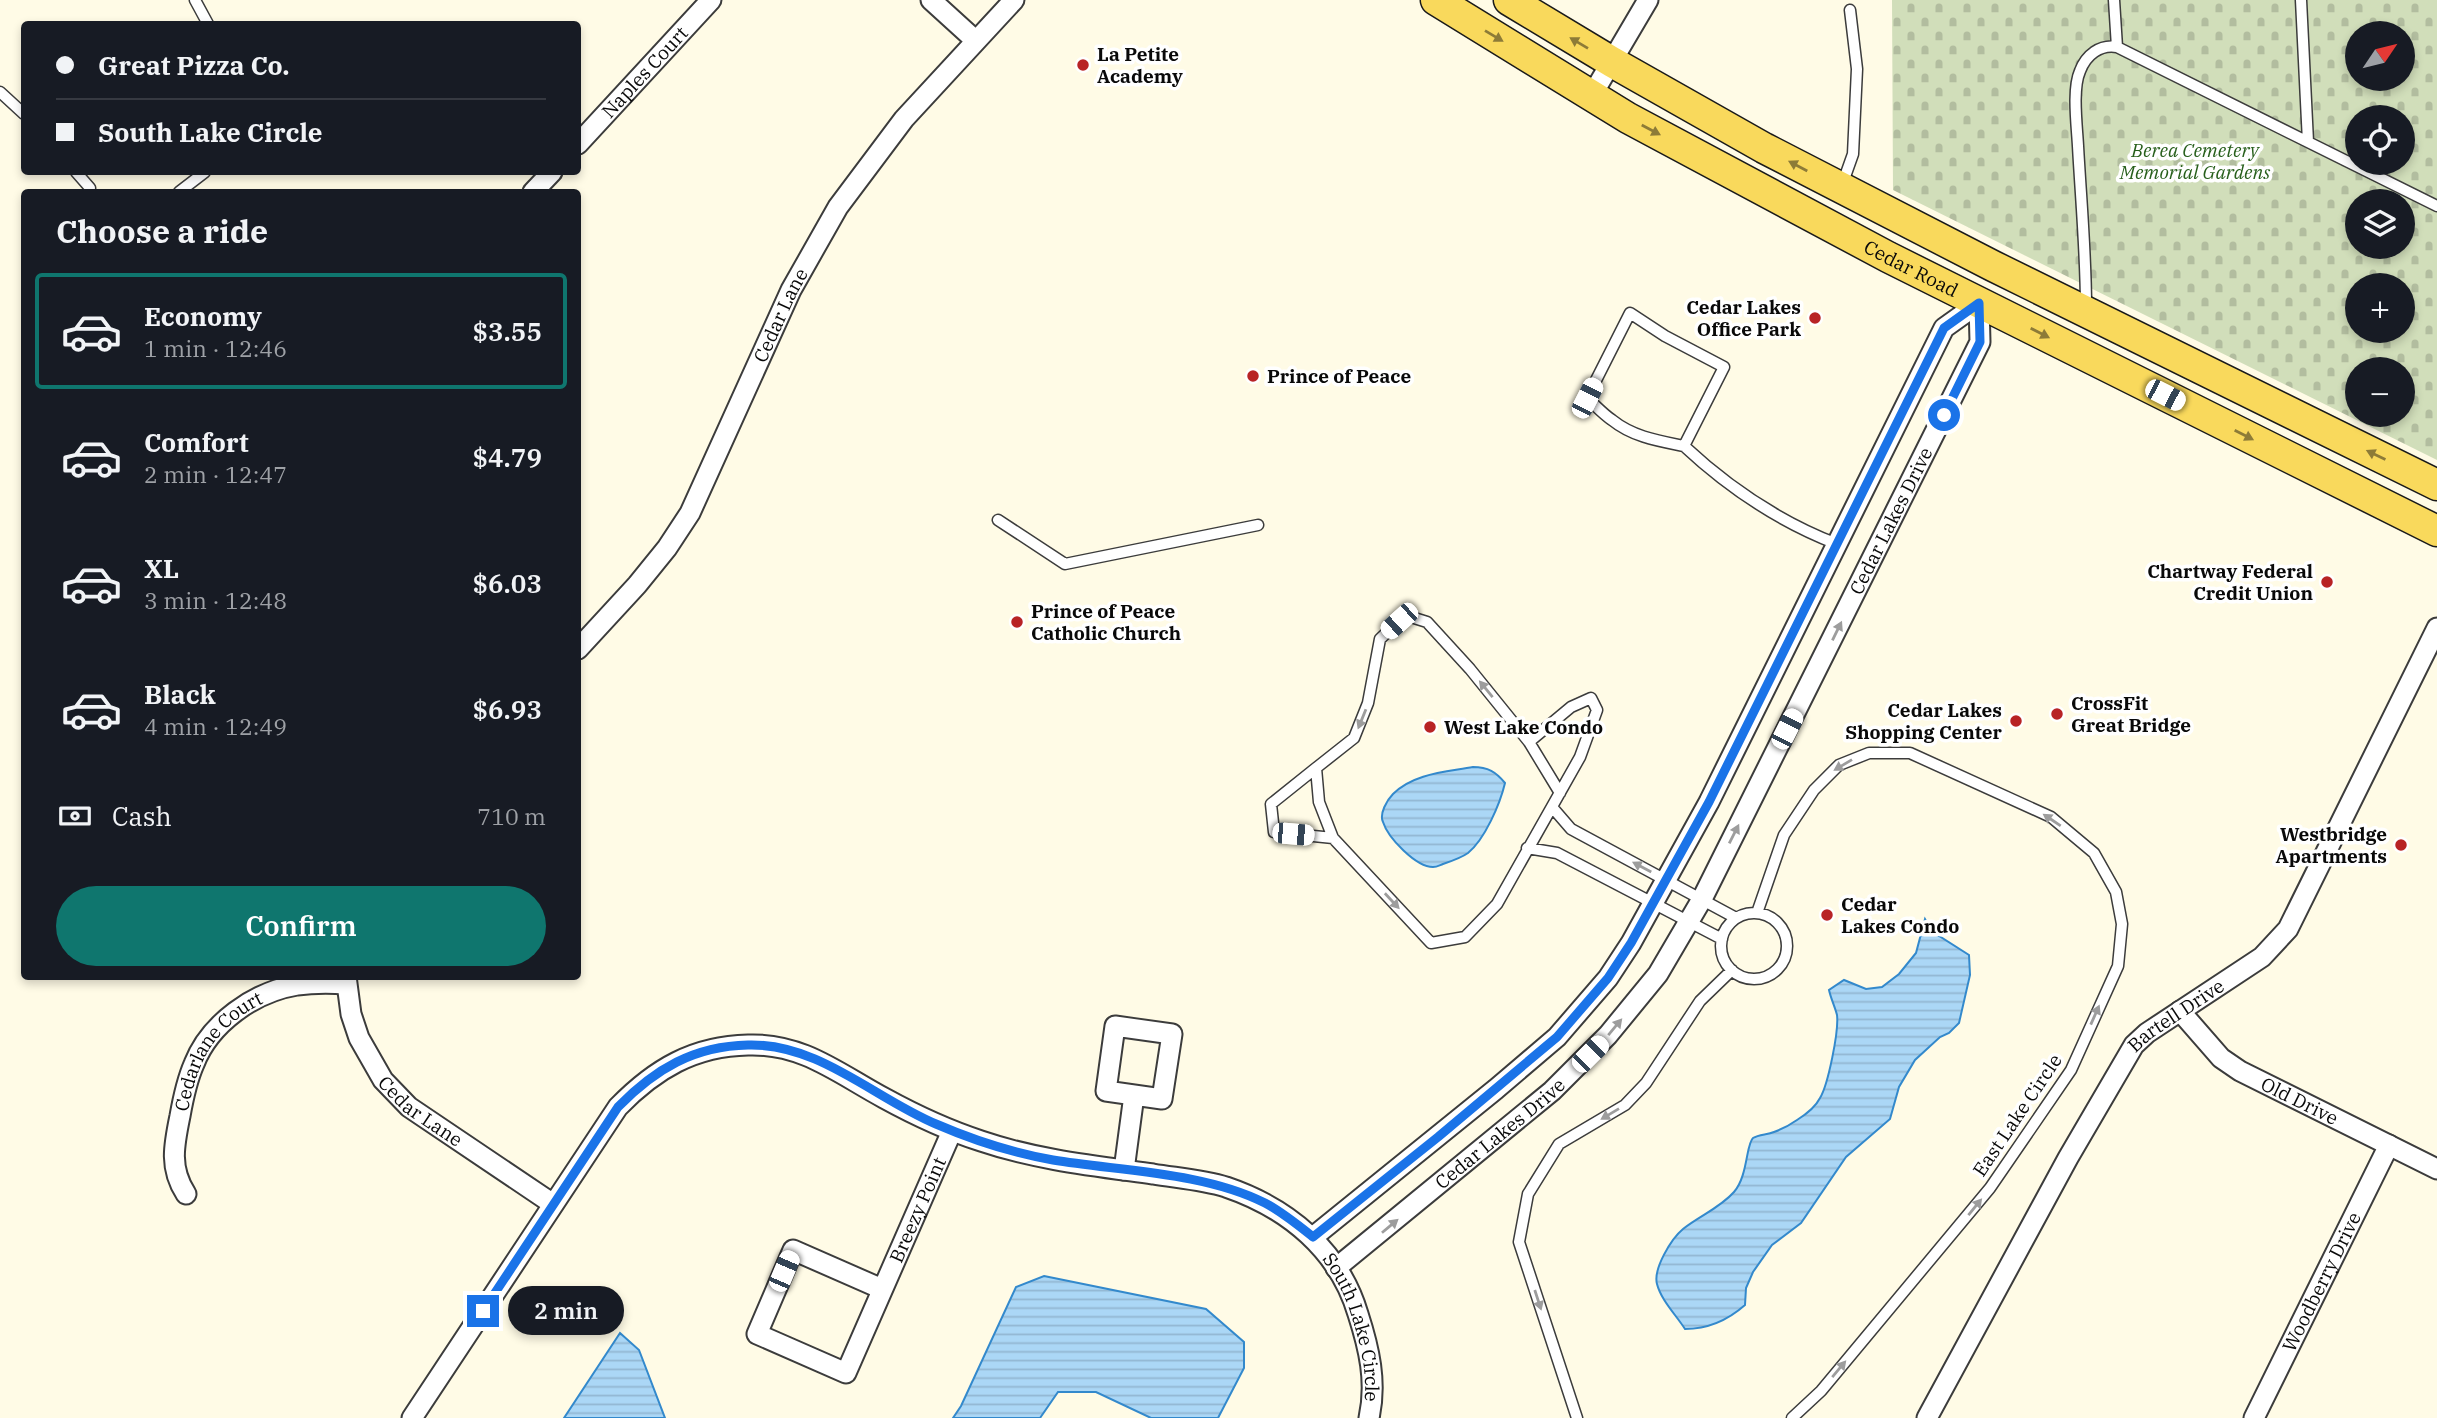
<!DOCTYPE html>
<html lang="en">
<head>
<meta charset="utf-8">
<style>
	:root { --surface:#171b24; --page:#20242c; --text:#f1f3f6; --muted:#9ea1a6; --line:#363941; --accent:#0f766e }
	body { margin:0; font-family:"IBM Plex Serif",serif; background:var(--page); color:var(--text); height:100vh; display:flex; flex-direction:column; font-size:26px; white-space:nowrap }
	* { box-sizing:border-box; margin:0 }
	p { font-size:23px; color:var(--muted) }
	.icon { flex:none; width:38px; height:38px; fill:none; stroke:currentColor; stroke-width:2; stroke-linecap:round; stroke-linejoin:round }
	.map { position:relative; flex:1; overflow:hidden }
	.sheet { position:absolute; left:21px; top:189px; width:560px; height:791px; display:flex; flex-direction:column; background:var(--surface); border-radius:7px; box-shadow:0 4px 10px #0003 }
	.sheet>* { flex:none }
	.guide { position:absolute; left:21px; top:21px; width:560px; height:154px; border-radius:7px; box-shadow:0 4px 10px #0003; display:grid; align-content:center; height:154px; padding:0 35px; background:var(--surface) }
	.needle { width:46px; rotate:55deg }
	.buttons { position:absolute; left:2345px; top:21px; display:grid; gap:14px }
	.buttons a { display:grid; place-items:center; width:70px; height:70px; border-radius:50%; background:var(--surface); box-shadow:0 4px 10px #0003; font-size:35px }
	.end { position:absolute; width:32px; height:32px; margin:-16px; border:9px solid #1a73e8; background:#fff; box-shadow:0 0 0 4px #fff }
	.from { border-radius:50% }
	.bubble { position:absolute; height:49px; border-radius:24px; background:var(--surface); box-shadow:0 4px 10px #0003; font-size:23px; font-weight:600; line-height:49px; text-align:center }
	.car { position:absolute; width:21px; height:42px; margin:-21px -10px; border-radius:9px; box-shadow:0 0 5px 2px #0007; background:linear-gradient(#fff 24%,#345 0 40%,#fff 0 76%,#345 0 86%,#fff 0) }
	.guide b { display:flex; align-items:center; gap:24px; height:66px; font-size:26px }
	.guide b+b { border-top:2px solid var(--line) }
	.guide i { width:18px; height:18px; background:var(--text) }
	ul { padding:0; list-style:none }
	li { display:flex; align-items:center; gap:21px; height:116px; margin:0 14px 10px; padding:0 21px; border:4px solid transparent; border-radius:7px }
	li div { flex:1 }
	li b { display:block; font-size:26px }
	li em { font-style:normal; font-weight:600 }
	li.active { border-color:var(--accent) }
	li>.icon { width:63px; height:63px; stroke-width:1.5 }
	h2 { padding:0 35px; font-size:32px; line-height:84px }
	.pay { display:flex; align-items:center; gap:18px; height:77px; padding:0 35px; font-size:26px }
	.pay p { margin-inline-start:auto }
	.action { display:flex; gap:14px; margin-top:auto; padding:14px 35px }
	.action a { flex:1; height:80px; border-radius:42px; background:var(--accent); color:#fff; font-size:28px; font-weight:600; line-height:80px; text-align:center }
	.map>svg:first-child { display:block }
	.cemetery { fill:url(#cemetery-stones); fill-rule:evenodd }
	.water { fill:url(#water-rules); stroke:#3389cc; stroke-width:2 }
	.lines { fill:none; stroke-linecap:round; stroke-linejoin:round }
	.lane-casing { stroke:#3c3c3c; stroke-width:13 }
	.street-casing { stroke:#3c3c3c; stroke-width:23 }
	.primary-casing { stroke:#1a1a1a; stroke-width:33 }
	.lane { stroke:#fff; stroke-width:10 }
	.street { stroke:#fff; stroke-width:19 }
	.primary { stroke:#f9d95c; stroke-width:30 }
	.oneway { fill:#8d7b37 }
	.oneway2 { fill:#9d9d9d }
	.route { stroke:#1a73e8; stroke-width:9 }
	.poi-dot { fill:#b82325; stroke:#fff; stroke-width:2.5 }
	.labels { text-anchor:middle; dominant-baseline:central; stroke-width:7; stroke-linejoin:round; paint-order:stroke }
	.poi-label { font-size:19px; font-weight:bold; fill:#090909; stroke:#fff; text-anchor:start }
	.street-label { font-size:19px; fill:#090909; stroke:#fff }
	.park-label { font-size:19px; font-style:italic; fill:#275f1b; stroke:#fff }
</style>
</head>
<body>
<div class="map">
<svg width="2437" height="1418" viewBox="0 0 2437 1418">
	<defs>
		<pattern id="cemetery-stones" width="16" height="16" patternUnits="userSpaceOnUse" patternTransform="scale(1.75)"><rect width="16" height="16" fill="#d1deba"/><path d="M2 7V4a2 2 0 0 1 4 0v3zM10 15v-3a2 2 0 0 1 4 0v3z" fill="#b2bd9f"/></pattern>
		<pattern id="water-rules" width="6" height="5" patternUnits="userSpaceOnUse" patternTransform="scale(1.75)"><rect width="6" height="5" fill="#abd7f6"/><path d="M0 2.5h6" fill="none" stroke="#92b7d2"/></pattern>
	</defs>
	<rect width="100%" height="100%" fill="#fffbe6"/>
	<path class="cemetery" d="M1892,0H2437V460L1893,190ZM2357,33H2403V79H2357ZM2357,117H2403V163H2357ZM2357,201H2403V247H2357ZM2357,285H2403V331H2357ZM2357,369H2403V415H2357Z"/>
	<path class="water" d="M1473,767C1488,767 1496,772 1505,783C1500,804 1485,839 1468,853C1461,858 1452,861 1443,864C1440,865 1437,867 1433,867C1416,867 1388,838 1383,822C1379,814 1387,800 1393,794C1414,773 1447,772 1473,767Z
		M1925,919L1933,932L1969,955L1970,975L1959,1023L1949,1033L1940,1037L1915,1060L1899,1087L1890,1119L1846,1157L1801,1223L1772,1245L1753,1272L1746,1288L1745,1305C1728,1320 1709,1329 1685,1329C1676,1315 1661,1300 1657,1284C1653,1269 1671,1239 1683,1229C1699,1216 1720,1208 1734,1192C1748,1176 1746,1144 1753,1138C1759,1134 1767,1135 1774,1132C1782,1129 1790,1125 1797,1120C1805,1115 1816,1106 1820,1098C1828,1085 1839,1031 1837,1015C1835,1007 1831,999 1829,990L1844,980L1866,989L1882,987L1899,974L1916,953Z
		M1044,1276L1206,1309L1244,1342V1368L1218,1418H1151L1096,1392H1058L1040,1418H953L961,1406L1016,1287Z
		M620,1333L639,1350L665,1418H564Z"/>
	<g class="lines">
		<g class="lane-casing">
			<path id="lane" d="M195,0L208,24
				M2114,0L2117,47
				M2301,0L2308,142L2437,206
				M0,92L24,114
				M76,172L90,188
				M1842,185L1853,154L1857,69L1850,10
				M179,192L205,172
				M2086,307C2086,254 2081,200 2078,146C2077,126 2072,89 2080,71C2086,55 2100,44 2117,47L2308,142
				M1630,313L1665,336L1724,367L1684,446C1659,441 1633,437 1612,420C1603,414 1595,405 1587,398Z
				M1684,446C1729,488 1780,522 1837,544
				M998,520L1065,564L1258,525
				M1529,742L1571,707L1591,698L1597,710L1580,757L1497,904L1465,937L1431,943L1333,838L1319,802L1316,768L1354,738L1368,703L1380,639L1399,621L1411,617L1427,622L1470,669L1529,742L1560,793
				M1316,768L1271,804L1274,832L1333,838
				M1552,807L1571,829L1736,918
				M1527,848L1557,853L1722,939
				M1757,913L1784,835L1814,790L1839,765L1869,753H1910L2051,817L2094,853L2116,892L2122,924L2118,966L2071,1070L1990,1188L1821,1391L1792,1418
				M1721 946a33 33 0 1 1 66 0a33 33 0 1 1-66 0Z
				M1577,1418L1519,1242L1528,1194L1559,1144L1625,1105L1646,1083L1700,1001L1732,970"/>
		</g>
		<g class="street-casing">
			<g id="street">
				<path d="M931,0L975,40"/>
				<path d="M1592,95L1648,0"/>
				<path id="s1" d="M578,144L711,0"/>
				<path d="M533,192L552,172"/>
				<path id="s2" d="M578,649L637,585L667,548L690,513L791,290L838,207L904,119L1014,0"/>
				<path id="s3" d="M346,976L351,1014L359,1038L383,1080L409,1107L553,1204"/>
				<path id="s4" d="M2180,1011L2221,1058L2240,1071L2437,1169"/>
				<path d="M1124,1170L1134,1095L1106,1091L1115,1026L1172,1034L1162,1099L1134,1095"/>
				<path id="s5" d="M186,1194C169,1168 174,1145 180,1116C183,1099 187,1080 194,1064C210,1023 254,992 297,985C313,983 329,983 346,984"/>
				<path d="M1313,1237L1496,1089L1557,1037L1608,978L1631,943L1709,802L1944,328L1979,303"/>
				<path id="s6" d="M1336,1268L1552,1091L1608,1035L1658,974L1702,899L1980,342L1979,303"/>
				<path id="s7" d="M882,1289L793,1250L757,1334L846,1373L952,1131"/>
				<path id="s8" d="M412,1418L618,1107C655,1069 694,1046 748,1045C803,1043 839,1074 884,1098C915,1115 947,1130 981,1141C1037,1160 1095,1166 1153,1174C1177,1178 1203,1180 1226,1187C1288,1208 1339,1250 1358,1314C1369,1348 1377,1382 1369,1418"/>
				<path id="s9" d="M1927,1418L2068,1158L2134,1045L2147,1033L2262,957L2288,929L2437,628"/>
				<path id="s10" d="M2254,1418L2389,1145"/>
			</g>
		</g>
		<g class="primary-casing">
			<g id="primary">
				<path id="s11" d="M1436,0L1628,118L1888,257L2437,531"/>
				<path d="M1509,0L1612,62L1764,148L1993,266L2437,485"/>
			</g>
		</g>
		<use href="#lane" class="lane"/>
		<use href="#street" class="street"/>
		<use href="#primary" class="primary"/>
	</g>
	<defs><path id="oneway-solid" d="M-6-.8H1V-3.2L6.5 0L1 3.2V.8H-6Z" transform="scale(1.75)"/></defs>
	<g class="oneway">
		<use href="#oneway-solid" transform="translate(1494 36) rotate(31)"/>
		<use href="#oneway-solid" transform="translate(1579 43) rotate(-149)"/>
		<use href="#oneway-solid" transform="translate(1651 130) rotate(28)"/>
		<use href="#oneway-solid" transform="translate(1798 166) rotate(-152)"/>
		<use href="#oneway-solid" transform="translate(2040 333) rotate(27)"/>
		<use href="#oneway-solid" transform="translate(2244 435) rotate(27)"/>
		<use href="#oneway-solid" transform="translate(2376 455) rotate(-154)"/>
	</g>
	<g class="oneway2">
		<use href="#oneway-solid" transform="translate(1837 631) rotate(-64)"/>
		<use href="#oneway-solid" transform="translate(1486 689) rotate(-129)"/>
		<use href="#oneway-solid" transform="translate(1362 719) rotate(112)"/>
		<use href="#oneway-solid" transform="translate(1843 765) rotate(149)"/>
		<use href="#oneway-solid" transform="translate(2052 820) rotate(-146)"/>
		<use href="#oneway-solid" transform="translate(1734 834) rotate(-63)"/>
		<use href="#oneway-solid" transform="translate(1642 867) rotate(-152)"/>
		<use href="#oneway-solid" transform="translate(1392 901) rotate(47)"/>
		<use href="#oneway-solid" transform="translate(2095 1015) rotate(-66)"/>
		<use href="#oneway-solid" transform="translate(1615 1027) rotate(-50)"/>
		<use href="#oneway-solid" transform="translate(1610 1114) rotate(149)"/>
		<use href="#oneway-solid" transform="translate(1975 1207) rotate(-51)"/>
		<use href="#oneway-solid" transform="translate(1390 1226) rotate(-40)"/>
		<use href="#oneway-solid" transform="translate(1538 1300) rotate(72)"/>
		<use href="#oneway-solid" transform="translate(1839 1369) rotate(-50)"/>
	</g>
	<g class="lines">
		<path class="route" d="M483,1311L618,1107C655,1069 694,1046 748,1045C819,1043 874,1098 936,1124C973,1140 1013,1153 1053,1160C1120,1171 1204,1172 1265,1203C1282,1212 1298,1225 1313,1237L1438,1137L1557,1037L1608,978L1631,943L1709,802L1944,328L1979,303L1980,342L1944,415"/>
	</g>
	<g class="poi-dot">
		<circle cx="1083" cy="65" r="7"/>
		<circle cx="1815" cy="318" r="7"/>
		<circle cx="1253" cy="376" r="7"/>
		<circle cx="2327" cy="582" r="7"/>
		<circle cx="1017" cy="622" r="7"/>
		<circle cx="2057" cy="714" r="7"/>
		<circle cx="2016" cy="721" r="7"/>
		<circle cx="1430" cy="727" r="7"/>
		<circle cx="2401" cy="845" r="7"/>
		<circle cx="1827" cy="915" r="7"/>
	</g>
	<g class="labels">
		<g class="poi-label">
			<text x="1097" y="54">La Petite<tspan x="1097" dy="22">Academy</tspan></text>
			<text x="1801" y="307" text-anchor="end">Cedar Lakes<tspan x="1801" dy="22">Office Park</tspan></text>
			<text x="1267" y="376">Prince of Peace</text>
			<text x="2313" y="571" text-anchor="end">Chartway Federal<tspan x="2313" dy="22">Credit Union</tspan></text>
			<text x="1031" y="611">Prince of Peace<tspan x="1031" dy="22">Catholic Church</tspan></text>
			<text x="2071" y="703">CrossFit<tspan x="2071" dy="22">Great Bridge</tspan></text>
			<text x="2002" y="710" text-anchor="end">Cedar Lakes<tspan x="2002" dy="22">Shopping Center</tspan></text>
			<text x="1444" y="727">West Lake Condo</text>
			<text x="2387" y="834" text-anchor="end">Westbridge<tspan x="2387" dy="22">Apartments</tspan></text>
			<text x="1841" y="904">Cedar<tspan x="1841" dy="22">Lakes Condo</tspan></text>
		</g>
		<g class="street-label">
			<text stroke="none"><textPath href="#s1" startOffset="98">Naples Court</textPath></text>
			<text stroke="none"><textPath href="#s11" startOffset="546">Cedar Road</textPath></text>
			<text stroke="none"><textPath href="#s2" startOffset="394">Cedar Lane</textPath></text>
			<text stroke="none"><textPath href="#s6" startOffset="947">Cedar Lakes Drive</textPath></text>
			<text stroke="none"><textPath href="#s9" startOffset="478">Bartell Drive</textPath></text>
			<text stroke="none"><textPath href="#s5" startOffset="159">Cedarlane Court</textPath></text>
			<text stroke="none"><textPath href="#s4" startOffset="152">Old Drive</textPath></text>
			<text stroke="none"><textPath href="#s3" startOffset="161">Cedar Lane</textPath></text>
			<text transform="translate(2017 1115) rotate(-56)">East Lake Circle</text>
			<text stroke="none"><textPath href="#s6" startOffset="212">Cedar Lakes Drive</textPath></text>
			<text stroke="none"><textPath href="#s7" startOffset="464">Breezy Point</textPath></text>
			<text stroke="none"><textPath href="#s10" startOffset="152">Woodberry Drive</textPath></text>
			<text stroke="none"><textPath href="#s8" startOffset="1227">South Lake Circle</textPath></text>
		</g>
		<g class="park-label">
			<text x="2195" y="150">Berea Cemetery<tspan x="2195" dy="22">Memorial Gardens</tspan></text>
		</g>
	</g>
</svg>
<div class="buttons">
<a><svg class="needle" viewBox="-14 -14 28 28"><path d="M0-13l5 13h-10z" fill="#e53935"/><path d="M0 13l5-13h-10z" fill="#9ea1a6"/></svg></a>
<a><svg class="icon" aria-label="locate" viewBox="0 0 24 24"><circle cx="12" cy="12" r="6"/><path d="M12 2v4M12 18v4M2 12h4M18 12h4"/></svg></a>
<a><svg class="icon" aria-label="layers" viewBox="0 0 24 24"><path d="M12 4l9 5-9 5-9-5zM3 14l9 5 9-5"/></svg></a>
<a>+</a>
<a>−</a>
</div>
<i class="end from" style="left:1944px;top:415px"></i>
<i class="end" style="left:483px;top:1311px"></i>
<div class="bubble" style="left:508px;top:1286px;width:116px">2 min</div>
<i class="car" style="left:2165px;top:395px;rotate:117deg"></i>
<i class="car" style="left:1587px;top:398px;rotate:27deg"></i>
<i class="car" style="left:1399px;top:621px;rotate:228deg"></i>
<i class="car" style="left:1787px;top:729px;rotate:27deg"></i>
<i class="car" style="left:1293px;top:834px;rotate:95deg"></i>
<i class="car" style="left:1590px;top:1054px;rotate:45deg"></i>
<i class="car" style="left:784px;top:1271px;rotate:23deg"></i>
<div class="guide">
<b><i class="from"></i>Great Pizza Co.</b>
<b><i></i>South Lake Circle</b>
</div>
<section class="sheet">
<h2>Choose a ride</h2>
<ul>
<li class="active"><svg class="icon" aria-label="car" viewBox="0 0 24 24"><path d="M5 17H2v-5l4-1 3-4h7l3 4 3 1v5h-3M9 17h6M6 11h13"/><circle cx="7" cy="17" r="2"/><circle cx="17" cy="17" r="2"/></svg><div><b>Economy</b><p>1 min · 12:46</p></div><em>$3.55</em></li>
<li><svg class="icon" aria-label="car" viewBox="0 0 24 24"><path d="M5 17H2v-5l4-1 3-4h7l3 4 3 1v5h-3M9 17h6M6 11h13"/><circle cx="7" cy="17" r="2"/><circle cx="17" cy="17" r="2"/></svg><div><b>Comfort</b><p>2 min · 12:47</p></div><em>$4.79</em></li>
<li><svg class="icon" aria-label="car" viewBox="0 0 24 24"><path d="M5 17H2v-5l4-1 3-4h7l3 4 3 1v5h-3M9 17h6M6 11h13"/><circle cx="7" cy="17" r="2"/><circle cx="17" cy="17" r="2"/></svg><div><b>XL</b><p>3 min · 12:48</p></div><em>$6.03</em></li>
<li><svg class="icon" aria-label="car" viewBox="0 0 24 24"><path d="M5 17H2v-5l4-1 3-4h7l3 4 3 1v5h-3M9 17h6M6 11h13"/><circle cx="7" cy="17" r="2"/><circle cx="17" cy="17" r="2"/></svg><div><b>Black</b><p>4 min · 12:49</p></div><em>$6.93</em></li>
</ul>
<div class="pay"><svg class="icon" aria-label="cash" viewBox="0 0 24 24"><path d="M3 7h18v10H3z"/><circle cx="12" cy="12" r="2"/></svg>Cash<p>710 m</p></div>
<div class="action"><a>Confirm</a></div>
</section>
</div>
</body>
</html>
